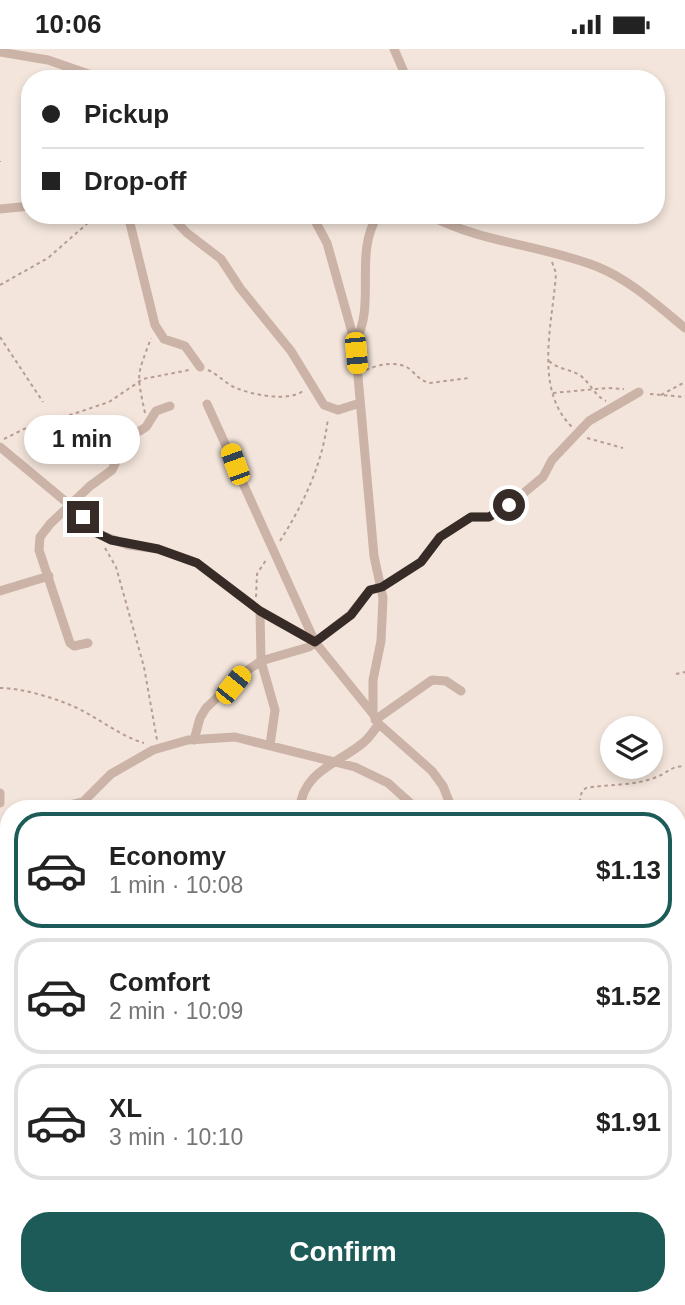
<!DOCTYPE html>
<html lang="en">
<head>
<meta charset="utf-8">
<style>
	:root { --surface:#fff; --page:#f6f6f6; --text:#222; --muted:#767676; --line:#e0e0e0; --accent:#1c5b57 }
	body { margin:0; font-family:Arial,sans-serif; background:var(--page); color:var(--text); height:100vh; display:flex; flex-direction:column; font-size:26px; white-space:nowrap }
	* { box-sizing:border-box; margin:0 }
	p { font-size:23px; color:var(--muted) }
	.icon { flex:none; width:38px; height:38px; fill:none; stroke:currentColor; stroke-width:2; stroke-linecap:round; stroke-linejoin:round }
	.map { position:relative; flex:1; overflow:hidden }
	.drawer { position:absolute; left:0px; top:751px; width:686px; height:506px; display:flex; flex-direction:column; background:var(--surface); border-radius:28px 28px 0 0; box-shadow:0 4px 10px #0003 }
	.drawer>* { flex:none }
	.banner { position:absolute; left:21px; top:21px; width:644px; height:154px; border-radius:28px; box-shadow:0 4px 10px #0003; display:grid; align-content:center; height:154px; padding:0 21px; background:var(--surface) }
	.controls { position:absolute; left:600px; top:667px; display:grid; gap:14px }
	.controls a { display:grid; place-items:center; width:63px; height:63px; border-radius:50%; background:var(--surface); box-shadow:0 4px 10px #0003; font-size:35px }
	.end { position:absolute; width:32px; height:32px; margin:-16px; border:9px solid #372b28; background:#fff; box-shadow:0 0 0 4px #fff }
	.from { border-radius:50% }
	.bubble { position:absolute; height:49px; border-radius:24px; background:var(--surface); box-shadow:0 4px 10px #0003; font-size:23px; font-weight:800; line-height:49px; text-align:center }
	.car { position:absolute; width:21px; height:42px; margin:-21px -10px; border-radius:9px; box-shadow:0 0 5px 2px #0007; background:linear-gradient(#f5c518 24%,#345 0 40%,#f5c518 0 76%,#345 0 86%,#f5c518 0) }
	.banner b { display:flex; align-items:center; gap:24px; height:66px; font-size:26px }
	.banner b+b { border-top:2px solid var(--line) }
	.banner i { width:18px; height:18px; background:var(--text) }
	ul { padding:12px 0 0; list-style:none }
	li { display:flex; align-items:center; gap:21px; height:116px; margin:0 14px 10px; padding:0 7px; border:4px solid var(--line); border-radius:28px }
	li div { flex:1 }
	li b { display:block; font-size:26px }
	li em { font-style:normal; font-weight:800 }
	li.on { border-color:var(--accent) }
	li>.icon { width:63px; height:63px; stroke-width:1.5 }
	.action { display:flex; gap:14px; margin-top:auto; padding:14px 21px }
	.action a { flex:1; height:80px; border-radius:28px; background:var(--accent); color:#fff; font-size:28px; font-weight:800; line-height:80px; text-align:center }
	.status { display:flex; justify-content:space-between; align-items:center; height:49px; padding:0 35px; background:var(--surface); direction:ltr }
	.status svg { height:19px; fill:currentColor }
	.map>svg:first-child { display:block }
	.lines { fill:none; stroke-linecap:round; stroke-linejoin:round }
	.path { stroke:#b79d91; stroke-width:2; stroke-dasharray:3.5 3.5; stroke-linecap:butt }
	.service { stroke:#cbb3a7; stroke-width:4.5 }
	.minor { stroke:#cbb3a7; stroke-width:9 }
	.route { stroke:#372b28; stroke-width:9 }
</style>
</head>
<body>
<div class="status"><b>10:06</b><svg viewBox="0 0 49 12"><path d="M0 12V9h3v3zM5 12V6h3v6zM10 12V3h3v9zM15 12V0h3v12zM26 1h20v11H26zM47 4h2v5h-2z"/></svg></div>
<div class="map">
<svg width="685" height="1256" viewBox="0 0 685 1256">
	<rect width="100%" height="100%" fill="#f3e5db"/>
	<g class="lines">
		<path class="path" d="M0,113V112
			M552,213L556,224C553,273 533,340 572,378
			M0,236L48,209L97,166
			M0,288L43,353
			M549,312C559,321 571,320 581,327C591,335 594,346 606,352
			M208,321C219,326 226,335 236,339C253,346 288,353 303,342
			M366,321C379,315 399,311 411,321C417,327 421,332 430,334L469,329
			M553,344L607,339L624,340
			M650,345L685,348
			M661,346L685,333
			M145,364C136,322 137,328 151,289
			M587,389L623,399
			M4,390L40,372L67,367L109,353L143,330L189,321
			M280,492C304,454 323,414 328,369
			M105,499L116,518L144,618L157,691
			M256,548L257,525L266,511
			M676,625L685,623
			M0,639C24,639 63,651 85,663C105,674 121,687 144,694
			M578,760L582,742L586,739C608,735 633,737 654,729C667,725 670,717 685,717
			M677,976H685
			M677,1121L685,1117
			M677,1189L685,1190
			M518,1248V1256
			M41,1256L47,1248
			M435,1256L449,1248"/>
		<path class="service" d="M326,1256L332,1248"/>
		<path class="minor" d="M394,0L407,30
			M0,3L48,11L103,30
			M0,160L30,157
			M128,166L155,276L164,290L185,297L200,318
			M170,166L187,184L221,210L240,239L291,302L324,356L338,361L360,354
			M312,166L327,194L355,294L374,507L383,549L381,592L373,631V665L379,675L432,722L443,737L452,760
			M429,166C481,194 543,196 598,218C630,231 658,257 685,279
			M355,294C377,254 353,205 378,166
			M207,355L315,593
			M0,398L77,462L91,481L98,485L128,496L158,500L197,514L260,562L315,593L373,665
			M0,542L49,527
			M260,562L261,612L275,661L270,696
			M88,594L74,597L70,594L39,501L40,488L50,475L90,437L112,421L127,390L146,378L156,362L170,357
			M375,671L432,631L446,632L461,642
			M194,691L200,669L206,659L242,625L261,612L309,598L350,566L370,541L382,538L421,513L440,488L471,468H489L502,462L543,428L552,411L589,372L639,343
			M0,744V754
			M52,760L83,753L111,725L153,701L188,691L235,688L355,718L388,734L417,760
			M300,760C302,722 340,714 364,693C370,688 374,681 379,675
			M677,789H685
			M677,1020L685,1017
			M0,1114L3,1097L2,1073L6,996L4,932L9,915
			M221,1256L228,1248"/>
	</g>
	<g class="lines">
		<path class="route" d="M83,468L91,481L111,491L158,500L197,514L260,562L315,593L351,566L370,541L382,538L421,513L440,488L471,468H489L509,456"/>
	</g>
</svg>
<div class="controls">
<a><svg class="icon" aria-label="layers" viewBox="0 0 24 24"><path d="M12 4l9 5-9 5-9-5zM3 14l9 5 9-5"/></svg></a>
</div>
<i class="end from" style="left:509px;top:456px"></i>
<i class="end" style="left:83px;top:468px"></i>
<div class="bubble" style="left:24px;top:366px;width:116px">1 min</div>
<i class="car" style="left:356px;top:304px;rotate:175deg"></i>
<i class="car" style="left:235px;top:415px;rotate:340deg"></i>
<i class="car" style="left:233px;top:636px;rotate:39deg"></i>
<div class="banner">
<b><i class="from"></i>Pickup</b>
<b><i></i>Drop-off</b>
</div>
<section class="drawer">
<ul>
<li class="on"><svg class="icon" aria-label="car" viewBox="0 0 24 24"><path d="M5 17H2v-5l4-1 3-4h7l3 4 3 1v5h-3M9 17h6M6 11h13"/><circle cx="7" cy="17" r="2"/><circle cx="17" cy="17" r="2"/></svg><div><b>Economy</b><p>1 min · 10:08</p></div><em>$1.13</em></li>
<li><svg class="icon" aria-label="car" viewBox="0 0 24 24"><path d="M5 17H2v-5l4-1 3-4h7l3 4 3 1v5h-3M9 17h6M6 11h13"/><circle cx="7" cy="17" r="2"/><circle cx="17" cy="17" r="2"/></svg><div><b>Comfort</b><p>2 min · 10:09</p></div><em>$1.52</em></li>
<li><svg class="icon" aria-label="car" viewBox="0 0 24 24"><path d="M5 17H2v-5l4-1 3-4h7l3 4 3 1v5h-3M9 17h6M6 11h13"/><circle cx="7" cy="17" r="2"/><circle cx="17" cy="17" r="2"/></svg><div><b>XL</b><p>3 min · 10:10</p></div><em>$1.91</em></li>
</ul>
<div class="action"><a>Confirm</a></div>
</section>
</div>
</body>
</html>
